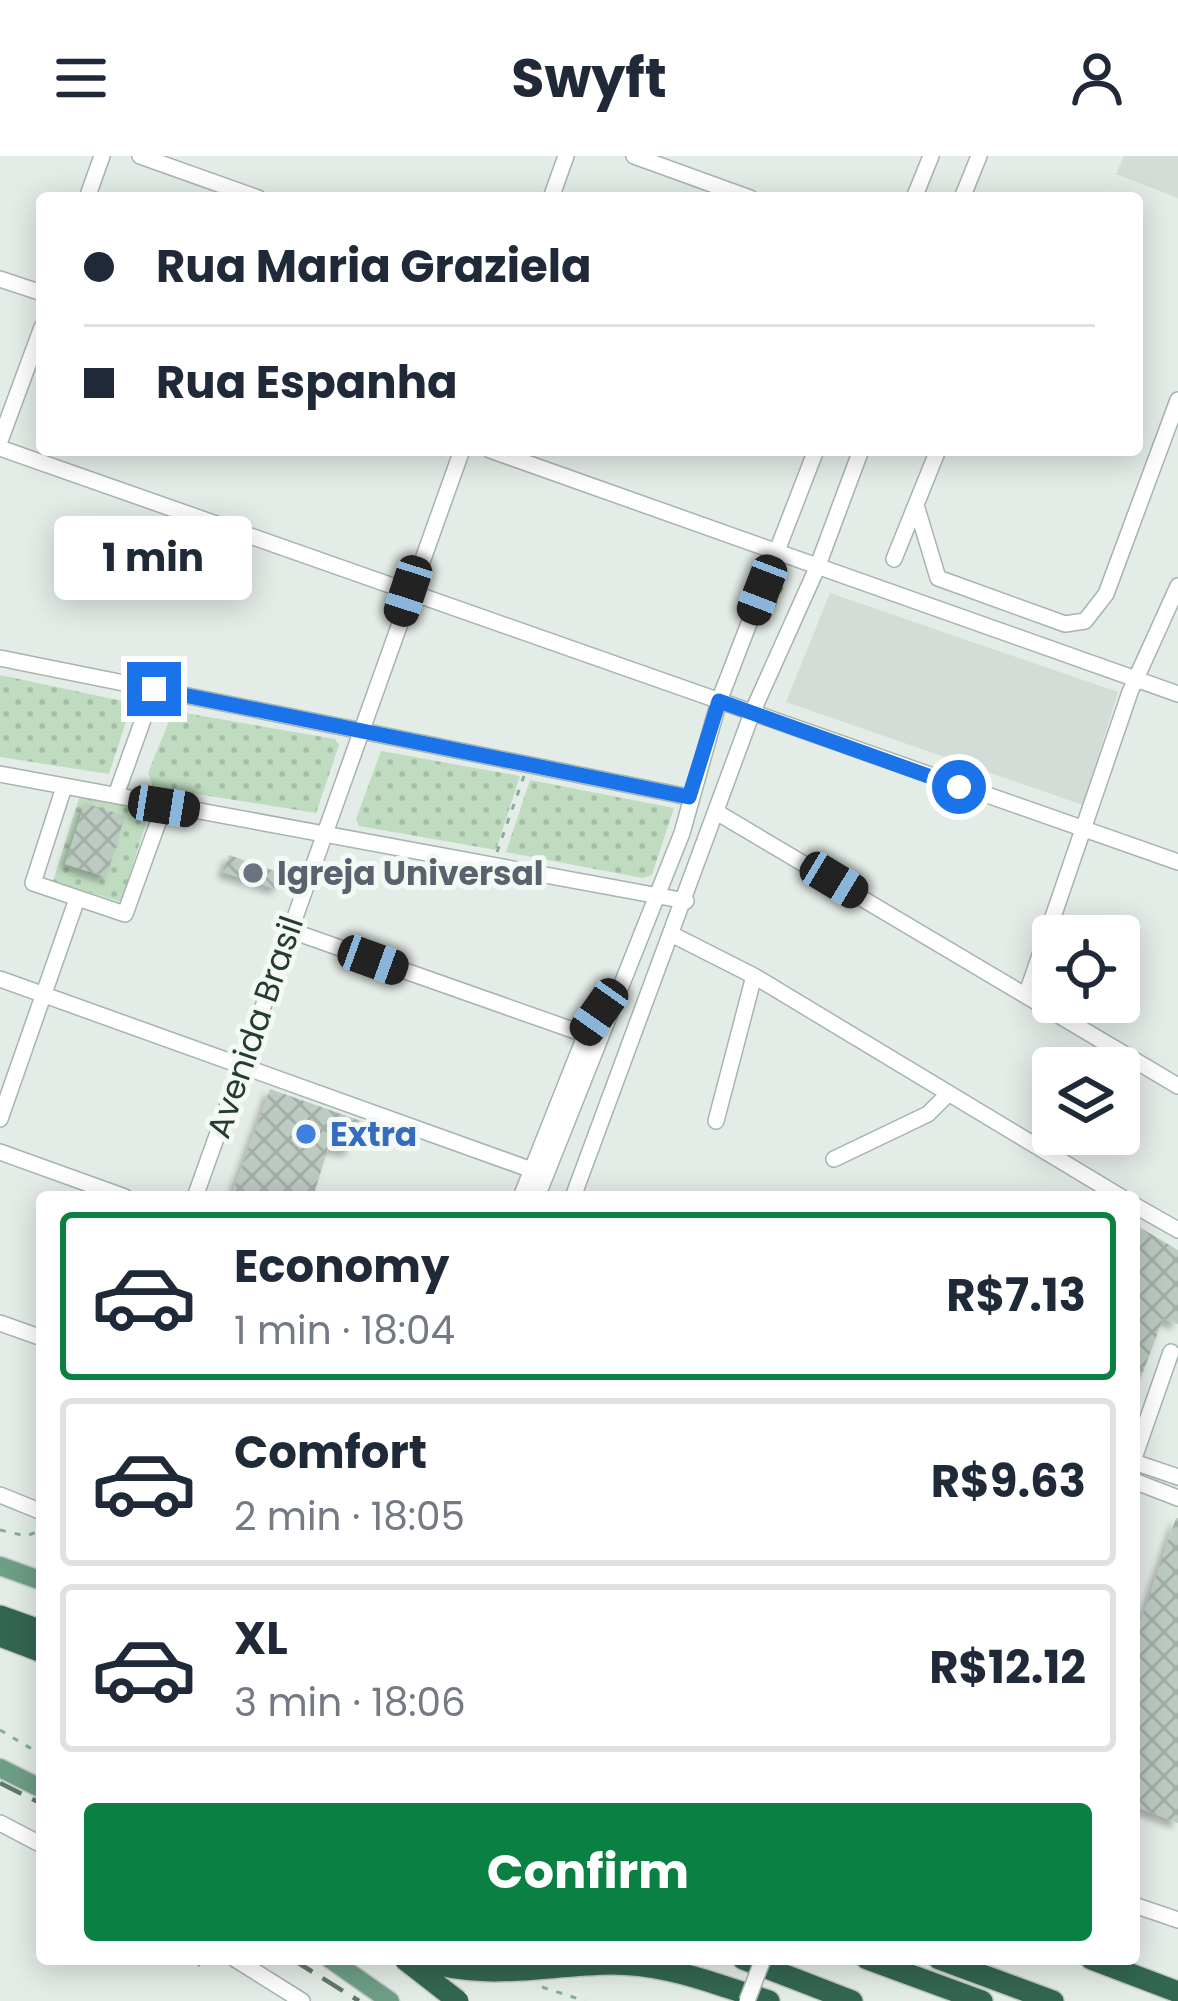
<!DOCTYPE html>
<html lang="en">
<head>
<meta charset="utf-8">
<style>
	:root { --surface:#fff; --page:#f6f6f7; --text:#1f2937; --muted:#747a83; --line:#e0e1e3; --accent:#0b8043 }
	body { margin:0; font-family:Poppins,sans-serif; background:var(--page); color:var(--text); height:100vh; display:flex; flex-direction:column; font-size:45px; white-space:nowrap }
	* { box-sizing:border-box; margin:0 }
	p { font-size:39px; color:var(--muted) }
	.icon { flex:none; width:66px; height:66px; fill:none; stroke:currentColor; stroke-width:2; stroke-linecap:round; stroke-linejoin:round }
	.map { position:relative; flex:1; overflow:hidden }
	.details { position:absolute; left:36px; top:1035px; width:1104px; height:774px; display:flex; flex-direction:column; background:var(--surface); border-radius:12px; box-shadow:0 6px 30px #0003 }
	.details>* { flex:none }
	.guide { position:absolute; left:36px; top:36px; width:1107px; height:264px; border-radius:12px; box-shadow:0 6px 30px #0003; display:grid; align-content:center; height:264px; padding:0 48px; background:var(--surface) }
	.buttons { position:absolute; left:1032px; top:759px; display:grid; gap:24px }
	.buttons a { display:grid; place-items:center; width:108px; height:108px; border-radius:12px; background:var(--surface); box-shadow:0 6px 30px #0003; font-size:60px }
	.end { position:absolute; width:54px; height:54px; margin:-27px; border:15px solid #1a73e8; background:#fff; box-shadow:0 0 0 6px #fff }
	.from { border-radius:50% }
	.bubble { position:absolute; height:84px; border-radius:12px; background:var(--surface); box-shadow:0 6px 30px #0003; font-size:39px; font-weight:700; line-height:84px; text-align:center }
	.car { position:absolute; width:36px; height:72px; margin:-36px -18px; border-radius:15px; box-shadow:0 0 9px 3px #0007; background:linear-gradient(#222 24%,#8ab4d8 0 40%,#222 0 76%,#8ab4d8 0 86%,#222 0) }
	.guide b { display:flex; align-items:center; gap:42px; height:114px; font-size:45px }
	.guide b+b { border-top:3px solid var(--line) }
	.guide i { width:30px; height:30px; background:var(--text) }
	ul { padding:21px 0 0; list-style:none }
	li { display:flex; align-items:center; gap:36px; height:168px; margin:0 24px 18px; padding:0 24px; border:6px solid var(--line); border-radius:12px }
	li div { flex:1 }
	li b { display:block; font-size:45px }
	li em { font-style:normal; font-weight:700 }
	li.current { border-color:var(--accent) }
	li>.icon { width:108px; height:108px; stroke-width:1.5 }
	.action { display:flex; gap:24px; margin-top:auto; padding:24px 48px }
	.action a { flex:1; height:138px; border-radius:12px; background:var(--accent); color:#fff; font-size:48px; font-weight:700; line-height:138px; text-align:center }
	header { display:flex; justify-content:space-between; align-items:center; height:156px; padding:0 48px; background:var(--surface); font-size:54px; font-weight:700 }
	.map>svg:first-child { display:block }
	.built { fill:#d3dcd6 }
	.green { fill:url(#green-dots) }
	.building { fill:url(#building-cross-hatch); filter:url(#shadow) }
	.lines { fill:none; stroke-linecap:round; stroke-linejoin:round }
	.minor-casing { stroke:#a7b4ad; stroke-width:18 }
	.major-casing { stroke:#c2c9c5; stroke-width:21 }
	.highway-casing { stroke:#c2c9c5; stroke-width:24 }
	.path { stroke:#87ad99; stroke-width:3; stroke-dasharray:6 9; stroke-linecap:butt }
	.minor { stroke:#fff; stroke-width:15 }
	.major { stroke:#6d9e86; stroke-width:18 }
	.highway { stroke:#336650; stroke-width:21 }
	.rail { stroke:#60786c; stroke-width:4.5; stroke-dasharray:24 12; stroke-linecap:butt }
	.minor-bridge-casing { stroke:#a7b4ad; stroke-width:18; stroke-linecap:butt }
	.highway-bridge-casing { stroke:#c2c9c5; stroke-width:24; stroke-linecap:butt }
	.minor-bridge { stroke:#fff; stroke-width:15 }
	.highway-bridge { stroke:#336650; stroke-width:21 }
	.route { stroke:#1a73e8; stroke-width:15 }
	.worship-dot { fill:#6b7280; stroke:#f5f9f6; stroke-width:4.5 }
	.shop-dot { fill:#3f7fe0; stroke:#f5f9f6; stroke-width:4.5 }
	.labels { text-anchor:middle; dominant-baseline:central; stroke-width:10; stroke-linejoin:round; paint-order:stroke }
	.worship-label { font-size:33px; font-weight:bold; fill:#5b616d; stroke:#f5f9f6; text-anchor:start }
	.street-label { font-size:33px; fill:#253d31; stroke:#f5f9f6 }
	.shop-label { font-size:33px; font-weight:bold; fill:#366cbe; stroke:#f5f9f6; text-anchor:start }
</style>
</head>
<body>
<header><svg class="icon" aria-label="menu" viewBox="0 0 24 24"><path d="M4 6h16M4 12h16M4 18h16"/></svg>Swyft<svg class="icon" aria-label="person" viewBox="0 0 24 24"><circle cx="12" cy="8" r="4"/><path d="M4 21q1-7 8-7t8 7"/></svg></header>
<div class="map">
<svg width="1178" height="1845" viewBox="0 0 1178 1845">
	<defs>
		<pattern id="green-dots" width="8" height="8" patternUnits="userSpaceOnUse" patternTransform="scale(3)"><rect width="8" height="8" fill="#bfdcc0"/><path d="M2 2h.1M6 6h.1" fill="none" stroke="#a4bea5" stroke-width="1.8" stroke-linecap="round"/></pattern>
		<pattern id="building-cross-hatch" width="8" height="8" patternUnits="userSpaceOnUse" patternTransform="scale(3)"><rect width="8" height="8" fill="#bdcac2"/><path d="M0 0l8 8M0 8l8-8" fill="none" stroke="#a2aea7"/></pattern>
		<filter id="shadow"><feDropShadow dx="-5.5" dy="5.5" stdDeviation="3" flood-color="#0004"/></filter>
	</defs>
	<rect width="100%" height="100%" fill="#e4ece7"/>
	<path class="built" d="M1124,0H1178V42L1116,18Z
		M830,437L1118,536L1083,649L786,546Z"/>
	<path class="green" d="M0,519L132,547L109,618L0,601Z
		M173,555L335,583L339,589L316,657L153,631L148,617Z
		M381,595L520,620L496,694L359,670L356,663Z
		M530,624L674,652L652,719L643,722L506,696Z
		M81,636L149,658L121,746L53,725Z"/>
	<path class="building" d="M85,647L125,660L106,721L65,708Z
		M229,699L284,718L276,733L223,716Z
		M270,933L364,966L349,995L328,992L313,1041H231Z
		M1134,1068L1178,1094V1168L1163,1163L1135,1237Z
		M1176,1362H1178V1667L1134,1650V1485Z"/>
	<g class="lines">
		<g class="minor-casing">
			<path id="minor" d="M140,0L258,42
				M634,0L750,42
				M87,42L102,0
				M551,42L566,0
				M914,42L931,0
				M962,42L979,0
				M0,123L42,137
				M0,285L42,171
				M0,292L1178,706
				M490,294L1178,538
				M916,349L938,422L1065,468L1085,465L1106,438L1178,244
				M894,403L938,294
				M0,502L689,641
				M0,618L686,745
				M64,631L33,727L125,758L164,650
				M116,639L154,533
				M718,657L1178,930
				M289,774L584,878
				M673,779L754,820L1121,1041
				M0,823L532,1014
				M1027,837L1130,536L1178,430
				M0,963L77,743
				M716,965L754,820
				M0,996L125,1041
				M834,1003L928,958L948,938
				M195,1041L462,294
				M521,1041L589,870
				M537,1041L682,677L719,545L816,294
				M573,1041L752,557L817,412L861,294
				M1134,1049L1178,1074
				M0,1167L42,1182
				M1134,1302L1171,1196
				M1134,1306L1178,1321
				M1134,1325L1178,1342
				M0,1339L42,1356
				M0,1667L42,1689
				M1134,1749L1178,1764
				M235,1803L302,1845"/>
		</g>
		<g class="major-casing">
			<path id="major" d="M0,1410L42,1425
				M0,1612L42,1633
				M330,1803L390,1845"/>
		</g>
		<g class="highway-casing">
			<path id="highway" d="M0,1460L42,1475
				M0,1480L42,1496
				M743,1803L852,1845
				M867,1803L982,1845
				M939,1803L1053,1845
				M1091,1803L1178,1836
				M723,1830L769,1845"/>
		</g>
		<path class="path" d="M768,464L784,427
			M497,696L524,620
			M0,1374L26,1380L42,1374
			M0,1574L42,1599
			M198,1810L203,1803
			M542,1831L585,1845"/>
		<use href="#minor" class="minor"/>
		<use href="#major" class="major"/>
		<use href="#highway" class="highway"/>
		<path class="rail" d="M0,1627L42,1648
			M292,1803L359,1845"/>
		<g class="minor-bridge-casing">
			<path id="minor-bridge" d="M747,1845L763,1803"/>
		</g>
		<g class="highway-bridge-casing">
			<path id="highway-bridge" d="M404,1803L458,1845
				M417,1803C489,1826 540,1809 612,1808C651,1808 687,1818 723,1830"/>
		</g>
		<use href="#minor-bridge" class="minor-bridge"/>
		<use href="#highway-bridge" class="highway-bridge"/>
	</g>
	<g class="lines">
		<path class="route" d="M154,533L689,641L719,545L959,631"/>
	</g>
	<circle class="worship-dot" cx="253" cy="717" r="12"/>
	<circle class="shop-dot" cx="306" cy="978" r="12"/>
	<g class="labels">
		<g class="worship-label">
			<text x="277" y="717">Igreja Universal</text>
		</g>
		<g class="street-label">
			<text transform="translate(255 871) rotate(-71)">Avenida Brasil</text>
		</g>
		<g class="shop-label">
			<text x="330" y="978">Extra</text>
		</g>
	</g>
</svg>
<div class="buttons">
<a><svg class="icon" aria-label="locate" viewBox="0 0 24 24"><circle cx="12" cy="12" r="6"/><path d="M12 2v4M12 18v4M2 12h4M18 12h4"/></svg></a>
<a><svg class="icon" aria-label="layers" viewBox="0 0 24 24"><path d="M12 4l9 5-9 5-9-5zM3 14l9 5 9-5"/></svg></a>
</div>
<i class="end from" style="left:959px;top:631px"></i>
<i class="end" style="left:154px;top:533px"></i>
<div class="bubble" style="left:54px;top:360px;width:198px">1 min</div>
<i class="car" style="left:762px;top:434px;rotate:201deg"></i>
<i class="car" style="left:408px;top:435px;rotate:198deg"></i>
<i class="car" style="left:164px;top:650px;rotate:99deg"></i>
<i class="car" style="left:834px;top:724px;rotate:121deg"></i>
<i class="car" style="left:373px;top:804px;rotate:110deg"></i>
<i class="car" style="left:599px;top:856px;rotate:215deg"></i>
<div class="guide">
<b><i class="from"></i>Rua Maria Graziela</b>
<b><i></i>Rua Espanha</b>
</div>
<section class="details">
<ul>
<li class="current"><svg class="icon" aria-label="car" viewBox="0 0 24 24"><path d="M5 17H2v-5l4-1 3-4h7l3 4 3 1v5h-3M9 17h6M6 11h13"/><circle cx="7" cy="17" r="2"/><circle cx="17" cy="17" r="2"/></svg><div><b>Economy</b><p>1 min · 18:04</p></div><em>R$7.13</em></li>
<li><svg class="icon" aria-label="car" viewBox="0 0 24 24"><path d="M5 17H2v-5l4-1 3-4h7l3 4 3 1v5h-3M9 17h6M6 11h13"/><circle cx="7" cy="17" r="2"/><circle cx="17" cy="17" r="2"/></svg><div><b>Comfort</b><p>2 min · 18:05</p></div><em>R$9.63</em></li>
<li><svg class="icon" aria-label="car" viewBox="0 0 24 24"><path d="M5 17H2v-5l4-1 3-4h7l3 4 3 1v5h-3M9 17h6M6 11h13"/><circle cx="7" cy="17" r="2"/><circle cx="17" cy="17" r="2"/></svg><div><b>XL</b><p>3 min · 18:06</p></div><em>R$12.12</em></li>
</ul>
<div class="action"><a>Confirm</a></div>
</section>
</div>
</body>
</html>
